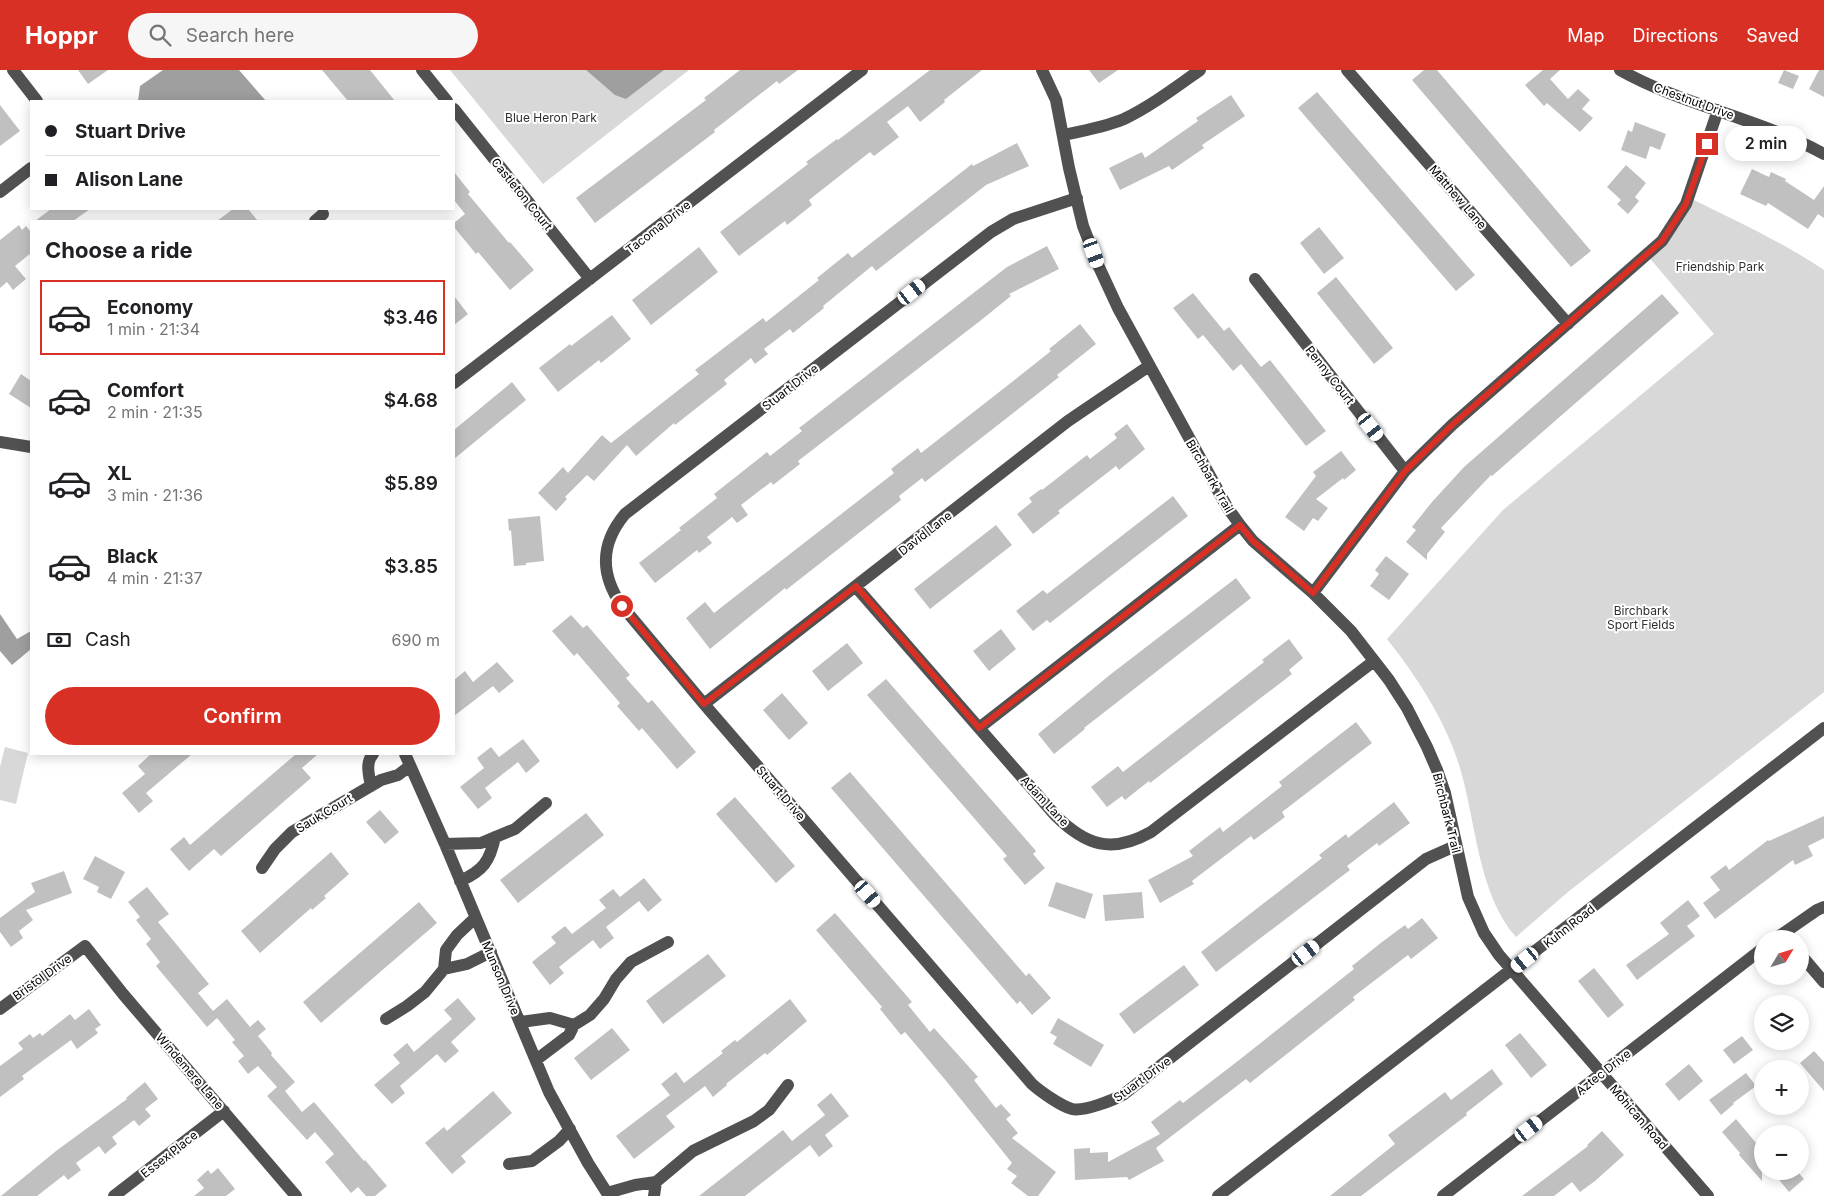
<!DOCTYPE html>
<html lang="en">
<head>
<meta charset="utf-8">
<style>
	:root { --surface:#fff; --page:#f6f6f6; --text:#202124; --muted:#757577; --line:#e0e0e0; --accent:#d93025 }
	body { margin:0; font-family:Inter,sans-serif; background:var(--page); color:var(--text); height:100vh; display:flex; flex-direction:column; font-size:19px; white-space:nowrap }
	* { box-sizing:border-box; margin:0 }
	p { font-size:16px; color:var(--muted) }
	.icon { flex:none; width:28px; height:28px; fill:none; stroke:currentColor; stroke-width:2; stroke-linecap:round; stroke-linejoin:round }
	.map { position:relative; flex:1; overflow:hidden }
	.drawer { position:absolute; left:30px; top:150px; width:425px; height:535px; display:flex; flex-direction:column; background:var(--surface); border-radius:0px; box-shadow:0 2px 12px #0003 }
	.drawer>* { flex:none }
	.guide { position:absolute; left:30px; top:30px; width:425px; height:110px; border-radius:0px; box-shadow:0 2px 12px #0003; display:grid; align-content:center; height:110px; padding:0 15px; background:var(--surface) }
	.needle { width:32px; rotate:52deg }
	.controls { position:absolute; left:1754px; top:860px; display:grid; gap:10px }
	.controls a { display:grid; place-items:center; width:55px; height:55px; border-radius:50%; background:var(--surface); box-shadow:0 2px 12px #0003; font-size:25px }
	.end { position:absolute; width:22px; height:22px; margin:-11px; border:6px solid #d93025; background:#fff; box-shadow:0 0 0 2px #fff }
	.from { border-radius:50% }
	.bubble { position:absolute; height:35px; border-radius:18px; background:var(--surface); box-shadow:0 2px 12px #0003; font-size:16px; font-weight:600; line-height:35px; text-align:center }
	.car { position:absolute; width:15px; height:30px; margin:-15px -8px; border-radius:6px; box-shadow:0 0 4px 1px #0007; background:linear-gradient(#fff 24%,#345 0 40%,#fff 0 76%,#345 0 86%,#fff 0) }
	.guide b { display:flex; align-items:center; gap:18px; height:48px; font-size:19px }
	.guide b+b { border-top:1px solid var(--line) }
	.guide i { width:12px; height:12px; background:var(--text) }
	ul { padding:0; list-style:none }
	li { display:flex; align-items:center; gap:15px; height:75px; margin:0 10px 8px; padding:0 5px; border:2px solid transparent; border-radius:0px }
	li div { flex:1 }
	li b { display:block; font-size:19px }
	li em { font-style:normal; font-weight:600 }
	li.on { border-color:var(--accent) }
	li>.icon { width:45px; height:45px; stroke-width:1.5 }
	h2 { padding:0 15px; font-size:22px; line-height:60px }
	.pay { display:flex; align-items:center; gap:12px; height:55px; padding:0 15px; font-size:19px }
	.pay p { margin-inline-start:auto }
	.primary-button { display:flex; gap:10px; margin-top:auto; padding:10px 15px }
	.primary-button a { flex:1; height:58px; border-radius:30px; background:var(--accent); color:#fff; font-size:20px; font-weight:600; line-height:58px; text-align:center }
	header { display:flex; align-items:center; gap:30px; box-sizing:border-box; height:70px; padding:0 25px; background:var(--accent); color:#fff }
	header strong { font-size:24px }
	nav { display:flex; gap:28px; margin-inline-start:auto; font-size:18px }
	.search { width:350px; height:45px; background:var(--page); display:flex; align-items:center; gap:12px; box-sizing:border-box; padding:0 18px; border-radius:28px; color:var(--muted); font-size:19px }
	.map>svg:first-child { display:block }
	.green { fill:#d8d8d8 }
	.water { fill:#9f9f9f }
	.building { fill:#c0c0c0 }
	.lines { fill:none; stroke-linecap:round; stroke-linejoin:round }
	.minor { stroke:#515151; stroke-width:12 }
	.route { stroke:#d93025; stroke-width:6 }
	.labels { text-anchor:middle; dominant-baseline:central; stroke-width:4; stroke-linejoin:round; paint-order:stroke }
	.street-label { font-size:12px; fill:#000; stroke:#fff }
	.park-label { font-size:12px; fill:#2f2f2f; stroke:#fff }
</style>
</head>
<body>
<header>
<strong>Hoppr</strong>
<div class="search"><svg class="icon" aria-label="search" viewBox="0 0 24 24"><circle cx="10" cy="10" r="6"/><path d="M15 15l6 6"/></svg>Search here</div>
<nav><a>Map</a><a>Directions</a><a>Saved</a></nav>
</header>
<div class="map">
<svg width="1824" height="1126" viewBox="0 0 1824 1126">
	<rect width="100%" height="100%" fill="#fff"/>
	<path class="green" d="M450,0H689L543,114Z
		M1688,127C1734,150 1781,171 1824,200V622L1568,822L1516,867C1478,825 1476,751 1460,698C1446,651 1417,607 1387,569L1503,440L1714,264L1647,185Z
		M5,677L28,683L16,734L0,730V697Z"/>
	<path class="water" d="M163,0H239L266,31H138L140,16Z
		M586,0H664L626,29L615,25Z
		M0,544L17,569L31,561V579L12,595L0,581Z"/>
	<path class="building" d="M78,0H108L88,14Z
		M322,0H370L395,31H348Z
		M740,0H798L779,14L777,11L714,60L715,62L595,153L576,128L706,30L704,28Z
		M930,0H982L944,30L945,32L920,52L908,36L887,52L899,67L874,86L870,82L809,130L812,135L787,155L785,151L739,186L720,162L808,94L806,92L837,69L838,70Z
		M1089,0H1118L1099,13Z
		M1424,0H1437L1591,181L1571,197L1412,10Z
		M1543,0H1560L1550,9L1568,29L1578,19L1590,30L1582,39L1593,48L1580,62L1547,33L1544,36L1525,15Z
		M1784,0L1799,6L1793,19L1778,13Z
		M1819,0H1824V27L1809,19Z
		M1317,22L1475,205L1456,221L1298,38Z
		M1231,25L1245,46L1202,75L1204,78L1172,100L1169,96L1120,120L1109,98L1142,82L1145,88L1198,51L1196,48Z
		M0,35L20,61L0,76Z
		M1635,52L1666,64L1660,80L1650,76L1646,89L1621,80L1628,60L1632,62Z
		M1017,73L1029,96L986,115L876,201L872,196L823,236L824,238L793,263L790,259L764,279L768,284L755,294L751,288L724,310L727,314L675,355L674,353L636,386L627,375L594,411L587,405L565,427L567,429L556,441L538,423L563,397L568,403L602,365L611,373L699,304L695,300L763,248L766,252L819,210L817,208L848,183L852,188L972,94L973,96Z
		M1626,95L1646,113L1635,127L1639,131L1628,144L1617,134L1621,130L1607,117Z
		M1752,99L1769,107L1771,102L1786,109L1785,111L1814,130L1824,116V148L1818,144L1808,159L1768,133L1766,136L1740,124Z
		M454,102L470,122L468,124L509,173L510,172L534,200L510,220L478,182L476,184L454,157V153L465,144L454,130Z
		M51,139H90L73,151H35Z
		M233,139H248L258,151H217Z
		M19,155L22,160L26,156L31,162V183L15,196L26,209L13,220L7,212L0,218V170Z
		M1319,157L1344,188L1324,204L1300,173Z
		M1047,176L1059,199L1009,224L1011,226L980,251L798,391L800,394L773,415L771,412L741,435L748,445L737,453L732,447L707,467L712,473L699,483L697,480L655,513L639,493L681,460L679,458L717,428L714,424L767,382L770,386L802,361L799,358L1007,197Z
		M699,177L718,202L651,255L632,230Z
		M1336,207L1393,278L1374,294L1317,223Z
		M1193,223L1224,261L1229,257L1261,297L1270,290L1326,361L1306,376L1241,294L1233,301L1203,265L1198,269L1173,238Z
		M1662,224L1679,243L1492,406L1491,405L1441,458L1445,462L1427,484V490L1406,472L1416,460L1412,457L1432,432L1464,397Z
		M454,226L468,244L454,255Z
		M612,245L631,269L601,293L599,290L558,322L539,298L570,274L571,276Z
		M1080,254L1096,274L1057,305L1059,307L925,412L922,408L899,426L901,430L786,520L785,518L710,579L686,548L705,532L714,543L894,403L891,399L918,378L921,383L1003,319L1051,281L1049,279Z
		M21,304L31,311V338L9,324Z
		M512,312L526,330L454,389V360Z
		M1127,354L1145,379L1119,400L1116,396L1058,441L1060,443L1033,464L1017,444L1032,432L1029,428L1041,419L1042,420L1087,385L1090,389L1117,368L1114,364Z
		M1341,381L1356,400L1344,410L1343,408L1316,429L1328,438L1318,451L1313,448L1304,461L1285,447L1316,406L1313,402Z
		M1173,426L1188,446L1050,553L1047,550L1033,561L1016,541L1043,520L1047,524Z
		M540,446L544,491L526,493V495L514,496L511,460L509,461L508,449Z
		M996,455L1012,475L930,539L914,519Z
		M1386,486L1409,504L1389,530L1370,516L1379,504L1375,500Z
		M1236,508L1251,528L1084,658L1085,659L1054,684L1038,664L1111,604Z
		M571,545L583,558L587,555L630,605L626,608L648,633L652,630L696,682L677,699L642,658L639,661L617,636L620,633L577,583L574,586L552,561Z
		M1001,559L1016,579L989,601L973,581Z
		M1289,569L1303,588L1289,600L1292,604L1150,713L1149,711L1125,730L1122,726L1107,737L1091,717L1118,696L1123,702L1264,592L1262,590Z
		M847,573L863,593L828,621L812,601Z
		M497,592L514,611L499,623L493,616L454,646V610L465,601L473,612Z
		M886,609L1036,781L1033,784L1045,798L1025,815L1003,789L1007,786L867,625Z
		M782,623L808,653L789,670L763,640Z
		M1356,652L1372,673L1282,742L1285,747L1254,770L1251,766L1192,811L1194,814L1160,833L1148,810L1193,786L1189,781L1220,757L1223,762L1282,716L1279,712Z
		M523,669L540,691L526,703L518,692L485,718L492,728L478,739L460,717L484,698L477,688L491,677L499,687Z
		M151,684H192L146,723L153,731L139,743L122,723L145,704L138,696Z
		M296,684H318L302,698L311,708L221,786L214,779L189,801L170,779L184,767L190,775Z
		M850,702L1026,906L1029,903L1051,928L1032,945L1020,931L1017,934L831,718Z
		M735,727L795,796L776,813L716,744Z
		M1394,732L1410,753L1379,776L1377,773L1347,796L1350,800L1216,902L1201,882L1322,788L1319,785L1346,764L1348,768Z
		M380,740L399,762L385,774L366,752Z
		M586,743L604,765L518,833L500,810Z
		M1824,746V768L1808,776L1813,786L1795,795L1793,790L1715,849L1703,833L1720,820L1710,807L1726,795L1729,800L1768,770L1769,771Z
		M331,782L349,804L324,826L326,828L312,840L311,838L260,883L241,861Z
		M95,786L125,802L111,829L97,822L99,817L83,809Z
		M64,801L72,823L26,840L33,850L19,861L23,868L11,877L0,862V848L35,822L31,813Z
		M644,808L662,830L648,842L639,831L606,857L614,868L600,879L593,870L559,897L564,903L550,915L532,892L556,873L551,867L565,856L572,864L606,838L599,830L613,819L620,827Z
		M1056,812L1093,824L1085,849L1048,836Z
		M147,817L169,844L158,852L209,914L198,923L213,941L227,929L250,957L258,950L266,959L258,966L272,983L271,985L295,1012L285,1021L302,1042L314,1032L364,1091L365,1090L387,1116L375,1126H366L358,1117L351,1123L325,1092L334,1084L315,1062L307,1070L267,1026L277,1017L258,996L248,1004L238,991L244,986L232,972L235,970L217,948L207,957L156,896L160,892L146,874L151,869L136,850L140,847L128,832Z
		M1142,822L1144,848L1105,851L1103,825Z
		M1688,830L1700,846L1687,856L1695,866L1637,910L1626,895L1669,864L1660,853Z
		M419,832L437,853L321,953L303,932Z
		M835,843L912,932L908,935L930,962L934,958L978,1007L974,1010L996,1038L1001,1034L1011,1045L1006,1049L1018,1063L1012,1068L1056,1102L1038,1126H1028L1011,1113L1017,1106L1007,1099L1012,1093L947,1012L905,962L901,965L880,939L882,937L816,860Z
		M1422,848L1438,868L1411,889L1408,885L1353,927L1355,930L1250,1013L1246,1009L1156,1078L1164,1091L1129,1110L1127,1107L1075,1110L1074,1079L1090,1078V1083L1108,1082V1092L1160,1064L1151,1052L1180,1030L1183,1033L1234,994L1354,899L1352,896L1382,872L1405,855L1408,859Z
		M708,884L726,906L663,954L646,931Z
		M1184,895L1199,915L1134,964L1119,944Z
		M1594,898L1624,935L1608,948L1578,911Z
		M458,928L476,949L451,972L459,981L445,993L437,984L400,1016L405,1023L392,1034L374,1015L400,993L393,985L407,973L414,982L452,949L444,940Z
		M790,929L807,951L767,985L765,983L726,1014L727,1015L713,1027L705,1016L666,1046L675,1057L634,1089L616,1066L670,1025L661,1014L676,1002L684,1013L723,983L721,981L735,970L737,972Z
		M89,939L101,955L95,959L98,963L77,979L71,970L22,1006L24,1009L0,1027V996L23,979L18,973L30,964L33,968L40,963L42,966L70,944L75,950Z
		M1058,948L1104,975L1091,997L1053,974L1057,967L1050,963Z
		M612,958L630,980L591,1010L574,988Z
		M1520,963L1547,995L1531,1008L1505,975Z
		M1742,966L1753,980L1734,994L1723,980Z
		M1814,981L1824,992V1021L1800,993Z
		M1689,994L1703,1011L1679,1031L1665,1014Z
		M1492,999L1503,1014L1466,1043L1467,1045L1361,1126H1330L1395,1074L1388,1065L1445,1022L1451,1030Z
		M1746,1003L1756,1016L1733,1033L1734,1034L1721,1045L1709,1030Z
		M145,1012L158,1029L145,1039L151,1046L139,1056L134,1050L112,1067L117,1074L105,1084L99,1076L76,1093L81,1100L68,1110L64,1105L37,1126H1L56,1081L127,1029L126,1028Z
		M493,1021L512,1043L461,1086L466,1092L452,1104L425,1073L444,1057L447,1061Z
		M831,1023L849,1046L825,1065L833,1076L819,1087L810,1075L745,1126H699L783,1060L792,1071L825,1045L817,1035Z
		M1736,1049L1762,1080V1111L1739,1085L1740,1083L1722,1062Z
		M1602,1061L1624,1085L1595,1111L1580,1122L1572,1112L1554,1126H1522L1588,1076L1587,1075Z
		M218,1098L235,1119L226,1126H194L204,1118L197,1110L208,1100L211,1104Z
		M1772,1101H1797L1804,1109L1789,1122Z"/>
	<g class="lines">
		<path class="minor" d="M13,0L37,31
			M422,0L447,31
			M1042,0L1056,30L1069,98L1083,156L1099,197L1118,238L1227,437L1240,455L1253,471L1313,523L1351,561L1389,610L1407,638L1427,677L1437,700L1445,723L1468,827L1484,863L1499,885L1708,1126
			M1347,0L1568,254
			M1620,0C1684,36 1759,48 1824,84
			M454,39L590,209
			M1063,65C1083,61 1105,57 1124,49C1151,36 1176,17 1200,0
			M0,122L31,98
			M1077,128L1013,149L991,162L625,444C600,474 600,504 622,536L704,634L1032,1014C1041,1022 1061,1036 1072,1039C1083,1042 1114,1030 1124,1024L1426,789L1455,776
			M315,151L323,144
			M1255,209L1405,401
			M454,313L862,0
			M0,372L31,377
			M856,517L1055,745C1086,776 1112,784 1151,762L1374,591
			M1313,523L1405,401L1452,355L1662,171L1686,134L1718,40
			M704,634L1068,351L1149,296
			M979,658L1240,455
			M405,684L445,774L549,1022L588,1093L609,1126
			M371,716C369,705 365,693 373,684
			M445,774L481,773L515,759L546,733
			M262,798L275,779L292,762L381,710L398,705L410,696
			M460,811C483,801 490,791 495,767
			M1775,869L1817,840L1824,837
			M1800,884L1824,912
			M444,899L467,894L491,882
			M0,939L85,876L123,924L296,1126
			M386,949L407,936L425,922L444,899L446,880L457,865L475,848
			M521,952L550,948L574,955L590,945L604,929L616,909L631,892L668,872
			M536,990L569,965L574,955
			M509,1094L532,1091L559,1071L570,1059
			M607,1123L635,1115L656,1112L693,1081L754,1051L769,1040L788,1015
			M114,1126L224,1041
			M654,1126L656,1112
			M1218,1126L1824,658
			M1443,1126L1762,879"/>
	</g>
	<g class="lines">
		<path class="route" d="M622,536L704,634L856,516L979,658L1240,455L1253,471L1313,523L1405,401L1452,355L1662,171L1686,134L1707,74"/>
	</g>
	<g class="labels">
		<g class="street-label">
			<text transform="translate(1694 31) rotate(20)">Chestnut Drive</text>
			<text transform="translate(522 124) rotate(51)">Castleton Court</text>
			<text transform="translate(1458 127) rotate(49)">Matthew Lane</text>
			<text transform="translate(658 157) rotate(-38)">Tacoma Drive</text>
			<text transform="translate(1330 305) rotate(52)">Penny Court</text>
			<text transform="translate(790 317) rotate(-38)">Stuart Drive</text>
			<text transform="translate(1210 406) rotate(60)">Birchbark Trail</text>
			<text transform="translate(925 463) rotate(-38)">David Lane</text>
			<text transform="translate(781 723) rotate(49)">Stuart Drive</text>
			<text transform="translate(1045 731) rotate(47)">Adam Lane</text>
			<text transform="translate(324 743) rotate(-31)">Sauk Court</text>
			<text transform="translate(1447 743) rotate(76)">Birchbark Trail</text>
			<text transform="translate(1569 856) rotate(-38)">Kuhn Road</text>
			<text transform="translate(42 907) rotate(-36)">Bristol Drive</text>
			<text transform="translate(501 908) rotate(67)">Munson Drive</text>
			<text transform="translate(190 1001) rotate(49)">Windemere Lane</text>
			<text transform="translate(1603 1002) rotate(-38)">Aztec Drive</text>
			<text transform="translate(1142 1009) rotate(-36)">Stuart Drive</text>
			<text transform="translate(1639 1047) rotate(49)">Mohican Road</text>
			<text transform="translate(169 1084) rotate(-38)">Essex Place</text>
		</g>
		<g class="park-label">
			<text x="551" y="47">Blue Heron Park</text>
			<text x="1720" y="196">Friendship Park</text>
			<text x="1641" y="540">Birchbark<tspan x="1641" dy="14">Sport Fields</tspan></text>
		</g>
	</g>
</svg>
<div class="controls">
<a><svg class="needle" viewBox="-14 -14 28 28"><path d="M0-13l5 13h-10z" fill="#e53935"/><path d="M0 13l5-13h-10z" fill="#757577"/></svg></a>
<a><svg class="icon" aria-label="layers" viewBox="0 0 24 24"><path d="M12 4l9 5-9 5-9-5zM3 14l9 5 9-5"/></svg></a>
<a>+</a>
<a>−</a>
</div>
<i class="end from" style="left:622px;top:536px"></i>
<i class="end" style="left:1707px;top:74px"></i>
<div class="bubble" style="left:1725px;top:56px;width:82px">2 min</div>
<i class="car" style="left:1094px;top:183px;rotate:160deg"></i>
<i class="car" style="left:912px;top:222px;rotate:52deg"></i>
<i class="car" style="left:1371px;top:357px;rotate:142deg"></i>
<i class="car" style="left:868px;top:824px;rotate:139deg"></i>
<i class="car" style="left:1306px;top:883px;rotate:52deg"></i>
<i class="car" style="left:1525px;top:890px;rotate:231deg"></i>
<i class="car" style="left:1529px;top:1059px;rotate:52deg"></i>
<div class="guide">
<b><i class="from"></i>Stuart Drive</b>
<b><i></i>Alison Lane</b>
</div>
<section class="drawer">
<h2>Choose a ride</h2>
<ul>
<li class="on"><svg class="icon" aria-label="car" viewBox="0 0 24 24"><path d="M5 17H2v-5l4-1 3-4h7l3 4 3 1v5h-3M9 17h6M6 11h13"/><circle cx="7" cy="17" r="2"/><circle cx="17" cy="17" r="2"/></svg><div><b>Economy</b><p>1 min · 21:34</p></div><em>$3.46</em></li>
<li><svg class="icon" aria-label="car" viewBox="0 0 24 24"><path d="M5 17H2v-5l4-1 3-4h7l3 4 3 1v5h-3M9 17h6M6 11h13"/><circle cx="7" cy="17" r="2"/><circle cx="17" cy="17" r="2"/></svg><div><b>Comfort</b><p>2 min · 21:35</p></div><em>$4.68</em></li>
<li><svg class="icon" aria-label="car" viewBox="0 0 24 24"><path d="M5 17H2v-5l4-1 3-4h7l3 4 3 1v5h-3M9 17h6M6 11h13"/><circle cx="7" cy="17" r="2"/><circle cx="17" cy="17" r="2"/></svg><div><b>XL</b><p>3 min · 21:36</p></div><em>$5.89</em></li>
<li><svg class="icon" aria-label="car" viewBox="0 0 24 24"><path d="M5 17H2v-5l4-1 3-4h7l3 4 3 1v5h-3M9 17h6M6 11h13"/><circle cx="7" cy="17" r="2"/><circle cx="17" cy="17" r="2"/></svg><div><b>Black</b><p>4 min · 21:37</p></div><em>$3.85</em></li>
</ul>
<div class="pay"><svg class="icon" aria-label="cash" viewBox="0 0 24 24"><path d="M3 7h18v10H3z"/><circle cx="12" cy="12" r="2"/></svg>Cash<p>690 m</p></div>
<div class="primary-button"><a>Confirm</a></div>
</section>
</div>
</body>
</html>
